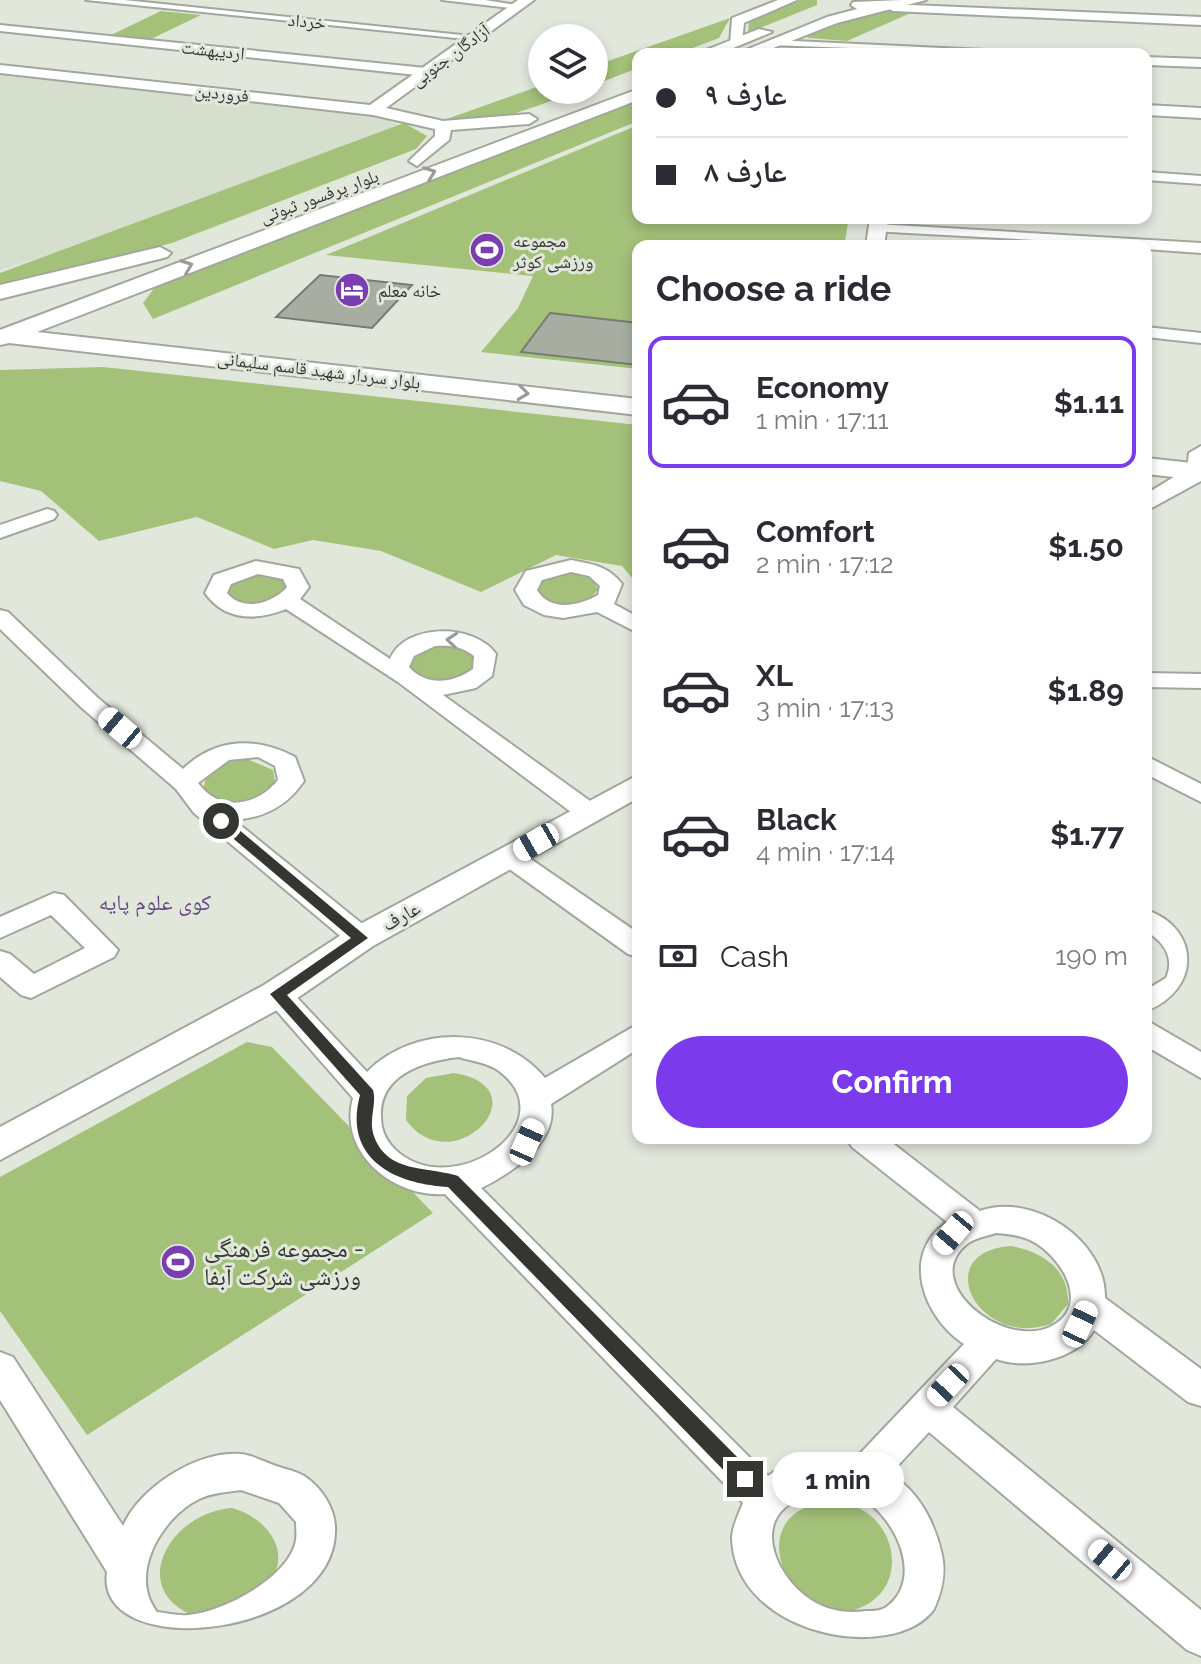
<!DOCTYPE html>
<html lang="en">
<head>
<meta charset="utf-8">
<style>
	:root { --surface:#fff; --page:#f7f7f7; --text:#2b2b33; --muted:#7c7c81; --line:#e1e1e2; --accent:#7c3aed }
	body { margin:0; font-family:Raleway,"Noto Naskh Arabic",sans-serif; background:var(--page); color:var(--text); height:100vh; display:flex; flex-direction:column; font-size:30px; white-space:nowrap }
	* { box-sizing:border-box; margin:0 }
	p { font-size:26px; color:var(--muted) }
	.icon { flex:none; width:44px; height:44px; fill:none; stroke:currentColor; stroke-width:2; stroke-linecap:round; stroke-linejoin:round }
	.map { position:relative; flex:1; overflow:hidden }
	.sheet { position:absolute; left:632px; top:240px; width:520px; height:904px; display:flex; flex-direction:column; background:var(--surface); border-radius:16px; box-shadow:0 4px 12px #0003 }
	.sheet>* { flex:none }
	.banner { position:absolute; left:632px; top:48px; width:520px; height:176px; border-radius:16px; box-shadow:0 4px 12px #0003; display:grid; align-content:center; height:176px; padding:0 24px; background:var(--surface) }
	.fabs { position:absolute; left:528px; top:24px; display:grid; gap:16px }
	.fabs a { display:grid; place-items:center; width:80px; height:80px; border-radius:50%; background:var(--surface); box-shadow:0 4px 12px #0003; font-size:40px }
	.end { position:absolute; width:36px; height:36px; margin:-18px; border:10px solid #343632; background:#fff; box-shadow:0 0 0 4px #fff }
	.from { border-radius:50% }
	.bubble { position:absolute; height:56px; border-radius:28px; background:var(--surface); box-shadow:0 4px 12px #0003; font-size:26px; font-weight:700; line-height:56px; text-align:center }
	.car { position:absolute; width:24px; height:48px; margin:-24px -12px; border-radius:10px; box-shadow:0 0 6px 2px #0007; background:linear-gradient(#fff 24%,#345 0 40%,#fff 0 76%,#345 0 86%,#fff 0) }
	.banner b { display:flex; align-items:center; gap:28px; height:76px; font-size:30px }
	.banner b+b { border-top:2px solid var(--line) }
	.banner i { width:20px; height:20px; background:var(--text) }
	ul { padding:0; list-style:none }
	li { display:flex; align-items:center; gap:24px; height:132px; margin:0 16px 12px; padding:0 8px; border:4px solid transparent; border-radius:16px }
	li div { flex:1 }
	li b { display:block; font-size:30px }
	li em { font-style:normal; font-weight:700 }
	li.on { border-color:var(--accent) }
	li>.icon { width:72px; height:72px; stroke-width:1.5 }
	h2 { padding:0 24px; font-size:36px; line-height:96px }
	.pay { display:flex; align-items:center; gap:20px; height:88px; padding:0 24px; font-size:30px }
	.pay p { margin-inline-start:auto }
	.action { display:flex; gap:16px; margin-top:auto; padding:16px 24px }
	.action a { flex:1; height:92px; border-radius:48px; background:var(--accent); color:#fff; font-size:32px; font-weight:700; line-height:92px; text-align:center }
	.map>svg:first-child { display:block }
	.built { fill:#d6dfcd }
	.green { fill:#a3c179 }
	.building { fill:#a8ada2; stroke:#777c72; stroke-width:2 }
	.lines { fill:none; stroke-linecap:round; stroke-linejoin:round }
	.minor-casing { stroke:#a2a79c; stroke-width:4 }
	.tertiary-casing { stroke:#a2a79c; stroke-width:4 }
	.secondary-casing { stroke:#a2a79c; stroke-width:4 }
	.minor { fill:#fff; fill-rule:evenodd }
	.tertiary { fill:#fff; fill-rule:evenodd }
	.secondary { fill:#fff; fill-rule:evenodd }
	.oneway { stroke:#9a9a98 }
	.route { fill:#343632 }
	.labels { text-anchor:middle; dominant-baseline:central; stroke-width:6; stroke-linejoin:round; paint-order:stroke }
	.far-street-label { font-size:18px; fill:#343632; stroke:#e2e7dc }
	.far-poi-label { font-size:18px; fill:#343632; stroke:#e2e7dc; text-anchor:start }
	.street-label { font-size:20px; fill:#343632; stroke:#e2e7dc }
	.neighbourhood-label { font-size:22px; fill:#644783; stroke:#e2e7dc }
	.near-poi-label { font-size:24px; fill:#343632; stroke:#e2e7dc; text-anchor:start }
</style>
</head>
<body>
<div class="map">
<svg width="1201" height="1664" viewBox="0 0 1201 1664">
	<rect width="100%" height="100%" fill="#e2e7dc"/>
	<path class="built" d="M0,75L377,115L400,126L112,235L0,270Z"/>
	<path class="green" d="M800,0H817V5L748,33L749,21Z
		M883,10L913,12L847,41L809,38L804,35L845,18Z
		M161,11L201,15L151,39L111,35Z
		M730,18L719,38L677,54H638V68L594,85V66Z
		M542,85V90H580C537,106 490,127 444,120Z
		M638,98V121L153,319L143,303L159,282Z
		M404,123L427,136L416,149L172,243L0,287V273Z
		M638,125V218H849L844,246H638V369L481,352L518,308L533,276L326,255Z
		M103,367L638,425V585L622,566L556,555L481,592L381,551L313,540L274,549L197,517L99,541L41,491L0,481V370Z
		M569,571L593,579L598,589C586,609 554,608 538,594L536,588L542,578Z
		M254,572L281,576L288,590C267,604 249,610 227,594L230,583Z
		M436,645L456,646L471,653L475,665C461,688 429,683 411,670V658Z
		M247,759L273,770L275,783C258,809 224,808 203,789L207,774L224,763Z
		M247,1042L272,1047L433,1213L87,1435L0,1311V1177Z
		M454,1073C545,1088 452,1184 406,1120L407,1096L426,1078Z
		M1011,1246C1043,1252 1069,1269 1068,1304L1051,1324C978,1349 928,1252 1011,1246Z
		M833,1501C845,1503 857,1506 867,1513C897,1534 902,1581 871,1602C801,1649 725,1510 833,1501Z
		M232,1508C264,1516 295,1551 268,1584C258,1595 215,1611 200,1618C125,1594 167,1513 232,1508Z"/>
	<path class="building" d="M320,275L412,285L372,328L276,317Z
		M550,313L638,323V365L521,352Z"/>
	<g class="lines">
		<g class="minor-casing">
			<path id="minor" d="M86,0H124L481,37L475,40Z
				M442,0H485L523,6L518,9Z
				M0,25L426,68L432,72L426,76L0,31Z
				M773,40L1006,51L1012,54L769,45Z
				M1146,57L1201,59V67L1146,65Z
				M1146,172L1201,176V184L1146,180Z
				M877,224L1201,243V253L1146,249V246L872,231V225Z
				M1146,327L1201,333V343L1146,337Z
				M47,509L54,511L57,515L54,519L0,538V525Z
				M571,560C592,564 608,566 622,584L614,604L638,617V633L597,612L563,618L544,615L524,605L515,590L526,571ZM571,572L589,576L600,586L598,595C579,606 550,612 537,590L542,580Z
				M256,561L299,569L309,587L300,599L390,659C406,622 475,624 496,654L492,676L476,688L443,695L597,806L601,812L597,818H579L398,682L286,609C256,621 225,621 205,593L214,575ZM258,574L283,579L287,587C272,604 243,612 227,593L231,584ZM435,646C450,645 461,646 474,656L473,669C453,683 427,687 409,667L414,656Z
				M0,610L8,612L98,698L183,769C216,737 257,737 295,757L304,781C287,806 264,818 234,820L371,931L375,938L371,945L361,948L351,945L194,813L176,789L82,708L0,629ZM258,757L275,766L278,780C257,806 220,813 198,783L229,760Z
				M1146,673L1201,674V688L1146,687Z
				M1146,756L1201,784V802L1146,774Z
				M510,848L519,851L638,933V957L628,954L501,863L497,857L501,851Z
				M54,893L64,895L118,950L114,957L31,998L21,995L0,977V951L10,954L34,974L85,948L51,915L0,938V917Z
				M1146,910C1201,928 1201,990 1146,1011V990L1166,978C1175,958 1164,942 1146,931Z
				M277,984L287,987L367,1072C415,1024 501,1025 545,1078L638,1024V1049L551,1104C558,1143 510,1174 481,1188L768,1476C789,1459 829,1453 854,1460L964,1344C923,1317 900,1254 947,1222L852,1147L847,1138H886L980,1211C1033,1192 1106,1240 1105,1298L1201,1369V1406L1188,1402L1094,1330C1076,1360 1027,1370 996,1359L953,1407L1201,1610V1656L1187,1650L929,1432L890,1474C919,1491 935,1523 942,1555C946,1574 942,1591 934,1609C895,1664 735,1637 732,1538C732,1527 739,1513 743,1503L445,1194C393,1198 338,1152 353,1098L262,994L267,987ZM459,1057C471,1061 489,1063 499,1071C567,1122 457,1200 399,1153C387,1143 381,1132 381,1117C379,1074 425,1061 459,1057ZM996,1233C1007,1234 1021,1235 1032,1241C1061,1256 1093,1306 1050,1327C1002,1349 919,1282 967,1244C974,1238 987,1236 996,1233ZM835,1491C847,1494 859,1496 869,1503C897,1524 922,1577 889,1605C882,1611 875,1611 866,1611C850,1613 834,1612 818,1604C781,1586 746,1522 799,1499C810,1494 824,1493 835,1491Z
				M1146,1020L1201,1052V1078L1146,1046Z
				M0,1352L13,1357L123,1526C140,1487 198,1450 241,1454C252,1455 265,1462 276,1466C285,1469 296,1471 304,1476C321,1487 334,1507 335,1526C341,1639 93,1664 107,1572L0,1400ZM241,1490L279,1503L296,1522C296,1527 297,1535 296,1540C290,1577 222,1613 188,1615C178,1616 167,1613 157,1612C128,1575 161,1518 199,1499C211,1493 227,1492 241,1490Z"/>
		</g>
		<g class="tertiary-casing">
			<path id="tertiary" d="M518,0H534L386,108L443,121L529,114L537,119L529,124L451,130L449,140L417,166L409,161L435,136V129L373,115L0,73V65L370,105Z
				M778,0H797L744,23L742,42L730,45L732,18Z
				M888,4L1201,17V25L893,11L886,7Z
				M1146,105L1201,108V118L1146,115Z
				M870,218H888L884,246H866Z
				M1201,446V481L1146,511V494L1187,469L1189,453Z
				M638,775V798L373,946L290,1003L0,1160V1127L264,985L349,930Z"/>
		</g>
		<g class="secondary-casing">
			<path id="secondary" d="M902,0H926L837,23L758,54H736L827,17L857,9L851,5L853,2Z
				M759,29L772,32L719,54H696Z
				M638,89V100L37,332L638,399V415L9,343L0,345V330Z
				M160,247L171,253L167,257L0,299V285Z
				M1146,458L1201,464V480L1146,474Z"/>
		</g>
		<use href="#minor" class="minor"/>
		<use href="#tertiary" class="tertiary"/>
		<use href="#secondary" class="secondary"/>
	</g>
	<defs><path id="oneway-chevron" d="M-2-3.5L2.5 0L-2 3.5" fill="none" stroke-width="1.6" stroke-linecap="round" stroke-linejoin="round" transform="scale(2)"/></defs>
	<g class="oneway">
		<use href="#oneway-chevron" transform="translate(430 173) rotate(-21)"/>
		<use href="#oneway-chevron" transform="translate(187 266) rotate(-21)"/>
		<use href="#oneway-chevron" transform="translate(523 393) rotate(7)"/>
		<use href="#oneway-chevron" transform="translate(452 640) rotate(-175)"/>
	</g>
	<path class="route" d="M216,818H225L368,938L287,995L373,1090C377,1103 369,1118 373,1133C385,1174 427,1166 458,1176L752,1472V1485H738L448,1187C393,1184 343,1158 360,1095L270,994L351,938L216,824Z"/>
	<defs>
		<g id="stadium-disc" transform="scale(1.8)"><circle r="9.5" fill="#7b3db2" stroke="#e2e7dc"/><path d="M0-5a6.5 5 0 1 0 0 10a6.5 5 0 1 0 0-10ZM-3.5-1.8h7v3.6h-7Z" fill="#fff"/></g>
		<g id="hotel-disc" transform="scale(1.8)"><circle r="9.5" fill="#7b3db2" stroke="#e2e7dc"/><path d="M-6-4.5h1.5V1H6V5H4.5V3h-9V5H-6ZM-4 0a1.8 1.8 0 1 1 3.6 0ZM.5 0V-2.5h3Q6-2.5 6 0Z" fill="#fff"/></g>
	</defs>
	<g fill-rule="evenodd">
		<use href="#stadium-disc" x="487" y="250"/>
		<use href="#hotel-disc" x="352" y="290"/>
		<use href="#stadium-disc" x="178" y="1262"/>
	</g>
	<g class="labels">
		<g class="far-street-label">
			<text transform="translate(307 21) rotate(5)">خرداد</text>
			<text transform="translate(213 50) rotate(6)">اردیبهشت</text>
			<text transform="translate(450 55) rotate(-36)">آزادگان جنوبی</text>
			<text transform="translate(222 93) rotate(6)">فروردین</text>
			<text transform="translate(319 196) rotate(-20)">بلوار پرفسور ثبوتی</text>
			<text transform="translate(319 370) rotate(7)">بلوار سردار شهید قاسم سلیمانی</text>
		</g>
		<g class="far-poi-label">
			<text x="513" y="240">مجموعه<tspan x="513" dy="21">ورزشی کوثر</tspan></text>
			<text x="378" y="290">خانه معلم</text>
		</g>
		<g class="street-label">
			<text transform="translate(401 916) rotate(-29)">عارف</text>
		</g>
		<g class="neighbourhood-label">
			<text x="155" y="902">کوی علوم پایه</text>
		</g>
		<g class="near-poi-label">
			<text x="204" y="1248">مجموعه فرهنگی -<tspan x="204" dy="28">ورزشی شرکت آبفا</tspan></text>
		</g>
	</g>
</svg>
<div class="fabs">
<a><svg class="icon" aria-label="layers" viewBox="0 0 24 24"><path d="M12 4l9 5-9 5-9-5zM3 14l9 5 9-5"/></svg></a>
</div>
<i class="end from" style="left:221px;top:821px"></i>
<i class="end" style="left:745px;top:1479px"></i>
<div class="bubble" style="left:772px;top:1452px;width:132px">1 min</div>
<i class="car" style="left:120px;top:728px;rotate:310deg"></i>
<i class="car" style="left:536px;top:842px;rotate:240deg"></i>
<i class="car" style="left:527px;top:1142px;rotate:24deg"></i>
<i class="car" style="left:953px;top:1233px;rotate:220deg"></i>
<i class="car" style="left:1080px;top:1324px;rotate:25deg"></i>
<i class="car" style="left:948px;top:1385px;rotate:223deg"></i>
<i class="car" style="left:1110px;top:1560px;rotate:310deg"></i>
<div class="banner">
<b><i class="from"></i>عارف ۹</b>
<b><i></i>عارف ۸</b>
</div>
<section class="sheet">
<h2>Choose a ride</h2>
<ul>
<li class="on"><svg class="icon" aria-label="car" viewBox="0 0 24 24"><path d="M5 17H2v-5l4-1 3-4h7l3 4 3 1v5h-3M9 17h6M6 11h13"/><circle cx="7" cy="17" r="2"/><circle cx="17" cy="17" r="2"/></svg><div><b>Economy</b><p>1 min · 17:11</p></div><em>$1.11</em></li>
<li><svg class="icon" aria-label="car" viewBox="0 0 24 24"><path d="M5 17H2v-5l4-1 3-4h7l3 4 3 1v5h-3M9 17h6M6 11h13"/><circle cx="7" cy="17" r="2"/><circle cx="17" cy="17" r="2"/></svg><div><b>Comfort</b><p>2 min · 17:12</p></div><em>$1.50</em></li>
<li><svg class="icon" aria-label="car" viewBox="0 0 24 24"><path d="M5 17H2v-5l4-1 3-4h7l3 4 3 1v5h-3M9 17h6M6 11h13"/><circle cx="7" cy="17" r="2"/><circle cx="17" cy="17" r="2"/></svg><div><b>XL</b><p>3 min · 17:13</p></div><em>$1.89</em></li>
<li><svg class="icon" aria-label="car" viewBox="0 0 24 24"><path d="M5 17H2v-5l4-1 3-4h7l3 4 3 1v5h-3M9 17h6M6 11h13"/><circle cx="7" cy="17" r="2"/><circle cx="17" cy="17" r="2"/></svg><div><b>Black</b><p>4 min · 17:14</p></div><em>$1.77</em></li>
</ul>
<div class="pay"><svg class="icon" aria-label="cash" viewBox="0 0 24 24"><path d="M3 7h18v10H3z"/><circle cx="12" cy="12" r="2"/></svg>Cash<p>190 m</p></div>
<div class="action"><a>Confirm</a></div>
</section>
</div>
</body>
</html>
